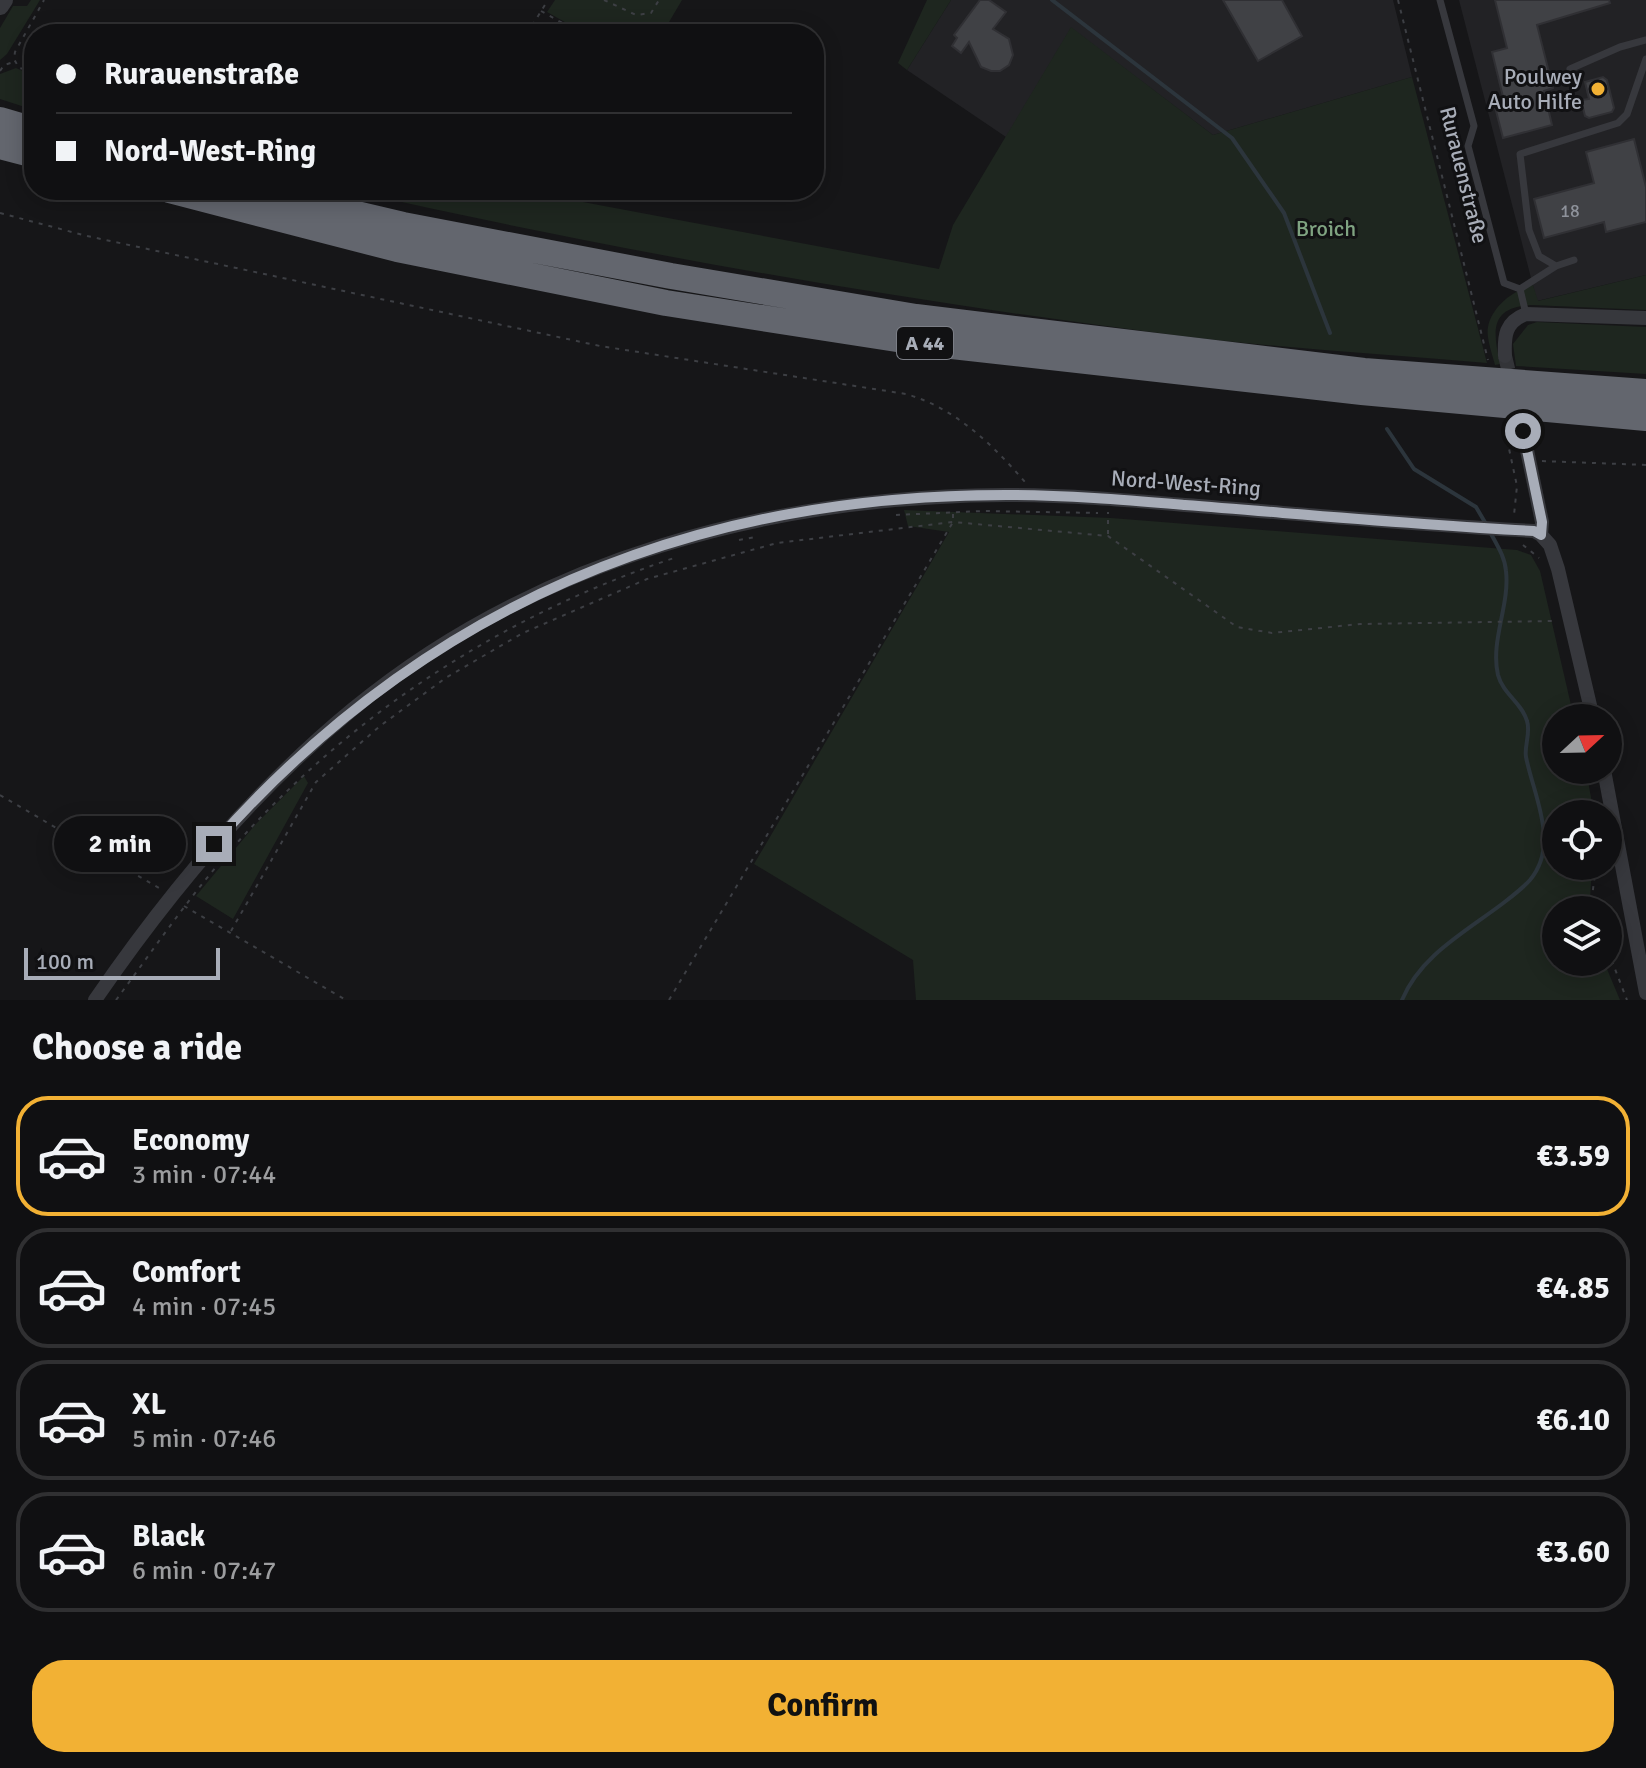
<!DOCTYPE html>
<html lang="en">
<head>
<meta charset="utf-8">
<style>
	:root { --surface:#101012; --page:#19191b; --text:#f1f3f6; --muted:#9c9d9f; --line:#303032; --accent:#f2b134 }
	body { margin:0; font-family:Signika,sans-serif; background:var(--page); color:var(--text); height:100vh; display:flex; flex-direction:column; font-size:30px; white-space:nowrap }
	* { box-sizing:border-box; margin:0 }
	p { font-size:26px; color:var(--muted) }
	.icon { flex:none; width:44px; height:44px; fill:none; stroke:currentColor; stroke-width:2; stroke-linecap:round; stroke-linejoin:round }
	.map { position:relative; height:1000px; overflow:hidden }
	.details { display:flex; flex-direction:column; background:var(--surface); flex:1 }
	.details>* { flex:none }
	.banner { position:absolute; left:24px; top:24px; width:800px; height:176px; border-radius:32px; box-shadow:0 4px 20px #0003,0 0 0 2px var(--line); display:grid; align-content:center; height:176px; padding:0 32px; background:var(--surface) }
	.needle { width:52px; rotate:68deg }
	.fabs { position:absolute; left:1542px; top:704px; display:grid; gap:16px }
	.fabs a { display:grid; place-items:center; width:80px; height:80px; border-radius:50%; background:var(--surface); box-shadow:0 4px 20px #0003,0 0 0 2px var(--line); font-size:40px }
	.scale { position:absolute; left:24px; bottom:20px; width:196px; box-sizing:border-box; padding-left:8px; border:4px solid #a8adb8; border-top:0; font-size:22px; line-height:28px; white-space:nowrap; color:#a8adb8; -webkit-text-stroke:6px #111113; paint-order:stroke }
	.end { position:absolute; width:36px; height:36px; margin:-18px; border:10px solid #a8adb8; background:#111; box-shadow:0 0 0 4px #111 }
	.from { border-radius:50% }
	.bubble { position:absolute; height:56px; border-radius:28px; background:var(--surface); box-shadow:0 4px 20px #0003,0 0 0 2px var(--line); font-size:26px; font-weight:800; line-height:56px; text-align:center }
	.banner b { display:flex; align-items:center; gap:28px; height:76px; font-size:30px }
	.banner b+b { border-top:2px solid var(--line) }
	.banner i { width:20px; height:20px; background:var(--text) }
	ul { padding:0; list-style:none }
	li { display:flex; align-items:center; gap:24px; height:120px; margin:0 16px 12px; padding:0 16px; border:4px solid var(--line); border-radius:32px }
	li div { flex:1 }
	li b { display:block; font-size:30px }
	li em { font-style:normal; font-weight:800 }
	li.current { border-color:var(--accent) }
	li>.icon { width:72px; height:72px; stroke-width:1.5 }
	h2 { padding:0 32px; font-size:36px; line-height:96px }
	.primary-button { display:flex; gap:16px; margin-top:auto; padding:16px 32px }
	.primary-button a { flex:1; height:92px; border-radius:32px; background:var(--accent); color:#111; font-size:32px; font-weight:800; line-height:92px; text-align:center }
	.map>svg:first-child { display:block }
	.built { fill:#222225 }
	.green { fill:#1e261f }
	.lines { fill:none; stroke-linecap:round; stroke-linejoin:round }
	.stream { stroke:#2c353c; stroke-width:4 }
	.building { fill:#404145; stroke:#303034; stroke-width:2 }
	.minor-tunnel { stroke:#333438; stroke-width:14; stroke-dasharray:14 7; stroke-linecap:butt }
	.path { stroke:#3d3f44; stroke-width:2; stroke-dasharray:4 6; stroke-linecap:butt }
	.service { stroke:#37383d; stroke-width:7 }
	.minor { stroke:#37383d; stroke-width:14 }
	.tertiary { stroke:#37383d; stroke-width:18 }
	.motorway { stroke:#63666e; stroke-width:26 }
	.route { stroke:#a8adb8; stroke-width:10 }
	.poi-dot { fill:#f2b134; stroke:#111113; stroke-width:3 }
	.labels { text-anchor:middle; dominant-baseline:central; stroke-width:6; stroke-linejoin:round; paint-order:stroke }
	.number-label { font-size:18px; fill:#8e929b }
	.shield { fill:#111113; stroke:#7b7e86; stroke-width:2 }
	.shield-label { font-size:20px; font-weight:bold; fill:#a8adb8 }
	.poi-label { font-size:22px; fill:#a8adb8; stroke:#111113; text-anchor:end }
	.street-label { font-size:22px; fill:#a8adb8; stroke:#111113 }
	.park-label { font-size:22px; fill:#7fa381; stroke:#111113 }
</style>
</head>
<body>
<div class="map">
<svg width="1646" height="1000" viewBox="0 0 1646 1000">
	<rect width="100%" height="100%" fill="#161618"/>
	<path class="built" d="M951,0H1393L1412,77L1213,135L1071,28L1006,137L907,70Z
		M1459,0H1646V275L1537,301Z"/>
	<path class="green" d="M31,0H40L7,54L0,60V28L13,6H27Z
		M555,0H682L662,34H586L547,12Z
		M927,0H951L907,70L898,63Z
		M1071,27L1213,135L1412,77L1487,363C1383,354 1278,348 1174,335C897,300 621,252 348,190H519L939,269L953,225Z
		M16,68L34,76V110L0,99V74Z
		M1646,275V310L1532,305C1489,307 1493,331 1500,364L1495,365C1492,353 1486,338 1488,327C1492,306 1514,290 1533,285L1538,301Z
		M1537,322L1646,327V374L1516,366L1513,344L1528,325Z
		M904,510L1111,518L1517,550L1531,555L1540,571L1574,718H1556V770H1586L1594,814H1556V866H1592L1590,899L1571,897L1561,900L1570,910H1556V962H1604L1620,1000H916L913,960L754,864L949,532L908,526Z
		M304,776L308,783L233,919L196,896L255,825Z"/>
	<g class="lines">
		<path class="stream" d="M1052,0L1232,138L1284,213L1330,333
			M1387,429L1414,469L1476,507L1486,524
			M1402,1000C1420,956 1465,932 1502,904C1511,897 1522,889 1530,880C1560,844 1534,797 1526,757C1524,746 1531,732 1527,721C1522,703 1503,694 1498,675C1490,641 1510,605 1506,571C1505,557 1497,545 1490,532"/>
	</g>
	<path class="building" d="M980,0H989L1006,12L993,29L1009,39L1013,55L1009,65L1000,71H991L981,67L969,42L961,53L952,46L957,38L954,35Z
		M1223,0H1282L1302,36L1258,61Z
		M1495,0H1609L1610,3L1537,25L1553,88L1544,91L1552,125L1503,138L1494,103L1504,101L1492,52L1507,48Z
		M1603,77L1607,80L1614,108L1612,112L1589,118L1585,116L1581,100L1589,99L1585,82Z
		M1634,139L1646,187V222L1606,232L1604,222L1544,238L1534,199L1594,183L1586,152Z"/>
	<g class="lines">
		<path class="minor-tunnel" d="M1505,356L1523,431"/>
		<path class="path" d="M604,0L636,15L651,13L659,0
			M1398,0L1488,360
			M541,11L582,34
			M527,34L548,0
			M0,71L4,65L14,62
			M34,71L19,68L14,59L15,52L44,0
			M0,213L87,236L600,346L906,394C955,408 992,444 1025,482
			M1505,430L1517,486L1514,515
			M1542,461L1646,465
			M896,515L983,511L1098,513
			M1108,534V512
			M739,540L756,537
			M1523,545L1539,558
			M0,795L159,888
			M184,906L346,1000
			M1594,910L1592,897L1596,866
			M231,931L316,782L380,726L447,677L523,633L647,579L777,543L953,522L1108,536L1237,627L1272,633L1360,624L1554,621
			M1608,951L1627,1000
			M116,1000C151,953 184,904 222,860C343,719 498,617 674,558
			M669,1000L953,522V511"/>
		<path class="service" d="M1440,0L1474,126L1468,146L1504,283L1520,289
			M1570,69L1620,47L1646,40
			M1574,260L1556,266L1539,256L1529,230L1520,154L1618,123L1627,114L1646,59
			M1526,314L1520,289L1556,266"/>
		<path class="minor" d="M1505,356C1504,336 1505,322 1526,314L1646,318
			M1523,431L1542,522L1541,535L1550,545L1558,569L1593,718
			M1604,770L1646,993
			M95,1000C169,892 252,792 353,709C536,558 773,496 1006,495C1066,495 1126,500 1185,505C1301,514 1418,525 1534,531L1541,535"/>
		<path class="tertiary" d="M0,6L4,0"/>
		<path class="motorway" d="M0,120L34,130
			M0,146L34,155
			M169,190L397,249L666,303L916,342L1362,392L1646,418
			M254,190L403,225L671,276L916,317L1364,371L1646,392"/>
	</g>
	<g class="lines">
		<path class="route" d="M214,844C424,605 691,495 1006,495C1066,495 1125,500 1185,505C1301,514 1418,525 1534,531L1541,535L1542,522L1523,431"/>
	</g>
	<circle class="poi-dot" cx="1598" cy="89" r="8"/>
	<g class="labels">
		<g class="number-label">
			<text x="1570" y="211">18</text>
		</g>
		<rect class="shield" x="897" y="327" width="56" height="32" rx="6"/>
		<g class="shield-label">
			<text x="925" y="343">A 44</text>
		</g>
		<g class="poi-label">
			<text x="1582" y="76">Poulwey<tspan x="1582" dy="25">Auto Hilfe</tspan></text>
		</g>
		<g class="street-label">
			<text transform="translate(1464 175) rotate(76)">Rurauenstraße</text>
			<text transform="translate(1186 483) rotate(4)">Nord-West-Ring</text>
		</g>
		<g class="park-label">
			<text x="1326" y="228">Broich</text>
		</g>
	</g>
</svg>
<div class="fabs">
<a><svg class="needle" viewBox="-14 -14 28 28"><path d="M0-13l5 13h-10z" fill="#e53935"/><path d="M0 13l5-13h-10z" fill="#9c9d9f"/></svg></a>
<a><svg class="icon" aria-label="locate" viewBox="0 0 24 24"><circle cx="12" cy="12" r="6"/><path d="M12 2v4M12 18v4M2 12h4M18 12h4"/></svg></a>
<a><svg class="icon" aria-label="layers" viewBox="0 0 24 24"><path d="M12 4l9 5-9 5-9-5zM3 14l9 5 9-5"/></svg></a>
</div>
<div class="scale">100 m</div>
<i class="end from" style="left:1523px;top:431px"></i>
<i class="end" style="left:214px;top:844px"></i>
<div class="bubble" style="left:54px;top:816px;width:132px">2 min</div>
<div class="banner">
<b><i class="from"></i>Rurauenstraße</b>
<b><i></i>Nord-West-Ring</b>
</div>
</div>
<section class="details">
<h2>Choose a ride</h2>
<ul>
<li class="current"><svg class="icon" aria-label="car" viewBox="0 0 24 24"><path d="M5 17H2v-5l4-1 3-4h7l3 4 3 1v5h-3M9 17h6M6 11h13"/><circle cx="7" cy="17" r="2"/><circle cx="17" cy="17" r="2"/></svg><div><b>Economy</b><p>3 min · 07:44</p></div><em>€3.59</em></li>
<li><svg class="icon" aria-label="car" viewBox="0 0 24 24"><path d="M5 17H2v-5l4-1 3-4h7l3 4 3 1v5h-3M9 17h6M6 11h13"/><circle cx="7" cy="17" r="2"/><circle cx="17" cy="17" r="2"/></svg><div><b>Comfort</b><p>4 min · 07:45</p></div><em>€4.85</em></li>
<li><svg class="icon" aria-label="car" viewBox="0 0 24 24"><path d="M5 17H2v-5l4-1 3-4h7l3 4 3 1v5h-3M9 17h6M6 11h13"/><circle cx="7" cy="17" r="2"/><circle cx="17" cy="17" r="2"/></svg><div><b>XL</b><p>5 min · 07:46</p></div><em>€6.10</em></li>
<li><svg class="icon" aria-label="car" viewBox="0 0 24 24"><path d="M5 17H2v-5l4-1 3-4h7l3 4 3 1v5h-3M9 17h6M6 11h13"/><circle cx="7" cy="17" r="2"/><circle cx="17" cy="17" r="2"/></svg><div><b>Black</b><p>6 min · 07:47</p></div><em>€3.60</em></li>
</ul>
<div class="primary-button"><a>Confirm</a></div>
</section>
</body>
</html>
